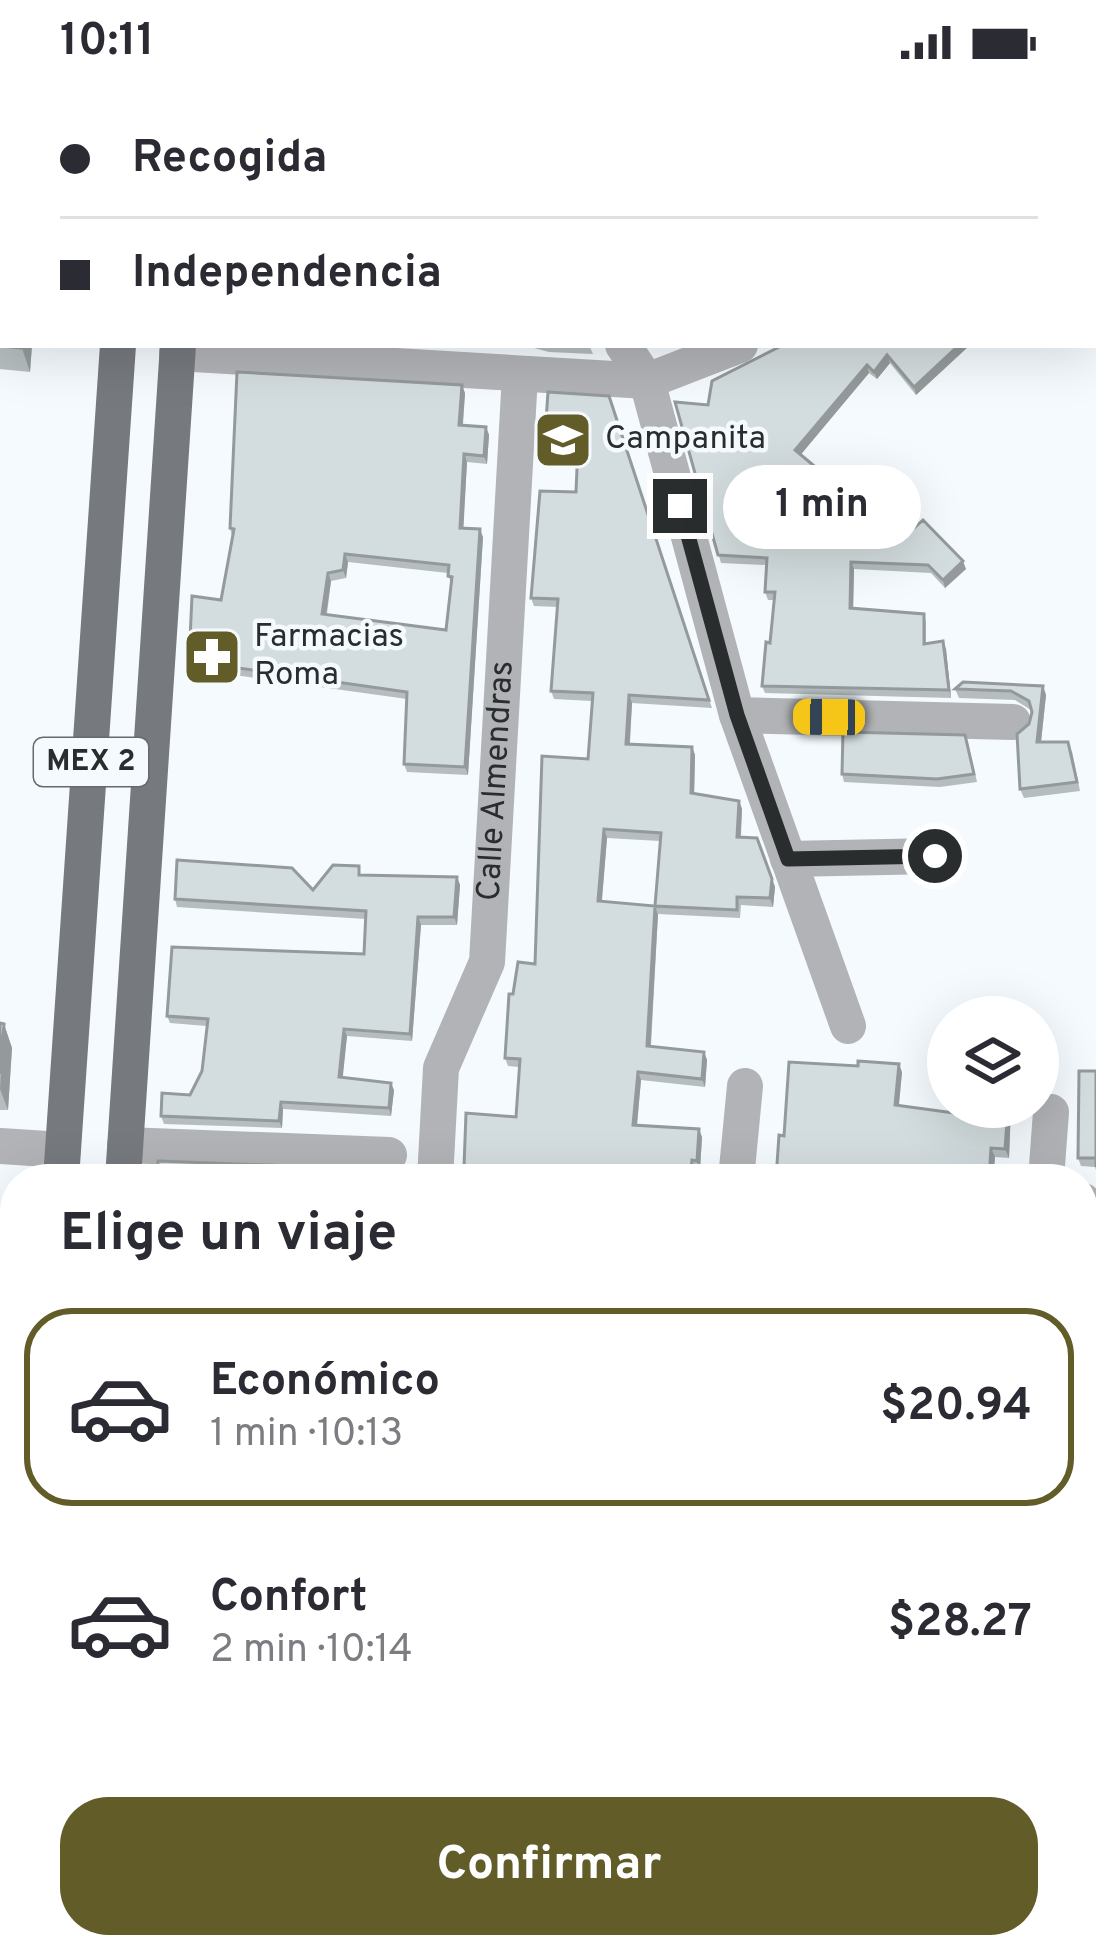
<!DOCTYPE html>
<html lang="es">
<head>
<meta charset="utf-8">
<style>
	:root { --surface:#fff; --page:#f2f2f3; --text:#2b2b33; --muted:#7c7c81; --line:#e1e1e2; --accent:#625c28 }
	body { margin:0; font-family:Overpass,sans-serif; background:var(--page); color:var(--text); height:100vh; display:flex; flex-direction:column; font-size:45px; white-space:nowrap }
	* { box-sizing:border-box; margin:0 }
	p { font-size:39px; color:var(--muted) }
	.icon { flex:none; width:66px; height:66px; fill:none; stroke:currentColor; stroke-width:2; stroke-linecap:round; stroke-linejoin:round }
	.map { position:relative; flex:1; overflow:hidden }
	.drawer { position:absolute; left:0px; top:1080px; width:1098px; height:795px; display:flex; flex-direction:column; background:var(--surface); border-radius:48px 48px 0 0; box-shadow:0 12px 48px #0002 }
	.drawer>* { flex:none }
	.hud { position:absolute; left:0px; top:0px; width:1098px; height:264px; box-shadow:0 12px 48px #0002; display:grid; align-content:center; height:264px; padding:0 60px; background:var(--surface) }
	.tools { position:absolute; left:927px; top:912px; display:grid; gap:24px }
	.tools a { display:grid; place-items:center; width:132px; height:132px; border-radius:50%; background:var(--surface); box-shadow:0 12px 48px #0002; font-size:60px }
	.end { position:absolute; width:54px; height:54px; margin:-27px; border:15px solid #2a2d2e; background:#fff; box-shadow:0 0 0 6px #fff }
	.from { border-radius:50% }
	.bubble { position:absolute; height:84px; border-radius:42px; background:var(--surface); box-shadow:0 12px 48px #0002; font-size:39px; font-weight:700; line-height:84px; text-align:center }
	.car { position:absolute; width:36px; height:72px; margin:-36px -18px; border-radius:15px; box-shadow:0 0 9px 3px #0007; background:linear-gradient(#f5c518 24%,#345 0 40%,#f5c518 0 76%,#345 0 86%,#f5c518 0) }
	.hud b { display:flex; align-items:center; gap:42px; height:114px; font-size:45px }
	.hud b+b { border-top:3px solid var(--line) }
	.hud i { width:30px; height:30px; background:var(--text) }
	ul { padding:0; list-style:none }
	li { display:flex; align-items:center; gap:36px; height:198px; margin:0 24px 18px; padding:0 36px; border:6px solid transparent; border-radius:48px }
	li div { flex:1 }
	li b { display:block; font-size:45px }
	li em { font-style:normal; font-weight:700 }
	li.active { border-color:var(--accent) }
	li>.icon { width:108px; height:108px; stroke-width:1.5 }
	h2 { padding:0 60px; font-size:54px; line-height:144px }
	.button { display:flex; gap:24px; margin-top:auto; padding:24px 60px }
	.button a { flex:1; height:138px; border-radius:48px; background:var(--accent); color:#fff; font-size:48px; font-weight:700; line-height:138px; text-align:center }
	.status { display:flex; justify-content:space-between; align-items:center; height:84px; padding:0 60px; background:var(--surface); direction:ltr }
	.status svg { height:33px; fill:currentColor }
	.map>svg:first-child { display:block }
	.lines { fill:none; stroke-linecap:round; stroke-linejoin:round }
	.minor { stroke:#b1b3b6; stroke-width:36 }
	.major { stroke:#76797e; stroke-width:36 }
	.wall { fill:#b5bdbf; fill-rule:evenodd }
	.shaded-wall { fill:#949a9b }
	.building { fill:#d3dcde; stroke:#949a9b; stroke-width:3; fill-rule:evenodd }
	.route { stroke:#2a2d2e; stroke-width:15 }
	.labels { text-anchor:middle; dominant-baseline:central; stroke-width:9; stroke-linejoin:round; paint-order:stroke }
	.shield { fill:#f4fafe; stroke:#676a6c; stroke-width:3 }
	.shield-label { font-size:30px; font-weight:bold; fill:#2a2d2e }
	.poi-label { font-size:33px; fill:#2a2d2e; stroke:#f4fafe; text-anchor:start }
	.street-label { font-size:33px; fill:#2a2d2e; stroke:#f4fafe }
</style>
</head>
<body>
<div class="status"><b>10:11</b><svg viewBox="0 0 49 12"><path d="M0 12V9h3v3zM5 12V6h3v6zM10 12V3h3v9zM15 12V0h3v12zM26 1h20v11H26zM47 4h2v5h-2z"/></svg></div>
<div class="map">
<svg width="1096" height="1874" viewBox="0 0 1096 1874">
	<rect width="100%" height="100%" fill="#f4fafe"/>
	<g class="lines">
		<g class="minor">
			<path d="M458,0L459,3"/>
			<path d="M0,74H3"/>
			<path d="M0,141H3"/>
			<path d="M1095,186L1096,188"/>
			<path d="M623,261L647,297L737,631L848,942"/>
			<path d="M177,269L647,297L740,261"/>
			<path d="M737,631L1013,638"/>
			<path d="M788,775L935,772"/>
			<path d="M125,1061L389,1071"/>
			<path d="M0,1062L63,1066"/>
			<path id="s1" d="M435,1095L441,984L487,878L520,291"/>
			<path d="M736,1095L745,1002"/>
			<path d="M1046,1095L1051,1028"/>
			<path d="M1083,1117L1096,1129"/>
			<path d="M0,1288L15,1289"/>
			<path d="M1083,1531L1096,1532"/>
			<path d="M1083,1570L1096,1572"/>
			<path d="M387,1874L388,1860"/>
			<path d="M682,1874L683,1860"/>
			<path d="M997,1874L998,1860"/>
		</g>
		<path class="major" d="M135,3V0
			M196,3V0
			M61,1095L118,261
			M123,1095L178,261
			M1,1874L15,1726
			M65,1874L66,1860"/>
	</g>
	<path class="wall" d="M0,158L32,261L30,288L0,285Z
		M523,261H589L593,270L549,268Z
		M783,261H970L916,311L890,279L877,295L869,289L800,371L902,455L966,485L945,504L931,489L854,485L853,524L924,530L926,538V559L946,565L951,614L765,609L762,602L775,516H768L765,508L766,481L721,479L675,318L708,321Z
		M465,309L463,341L486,343L489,351L487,380L467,378L463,444L483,453L468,691L407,688L404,680L407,615L192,585L189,577L221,516L232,452L230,444ZM348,478L448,489L451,500L446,546L327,530L331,497L346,494Z
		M609,312L712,624L632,619L630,660L692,663L695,671L694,709L739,717L742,725L741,753L757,754L775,803L773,823L741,821L740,834L658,830L655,822L660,757L607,754L602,817L658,830L651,962L704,968L707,976L705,1003L641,996L637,1042L702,1053L700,1085L695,1084L694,1095H532L467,1091L464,1083L516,1033L519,983L508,982L505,974L513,910L535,880L588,675L592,617L554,615L551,607L558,523L534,522L531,514L576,408L578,368L553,367L546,337Z
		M1043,602L1046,611L1041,658L1072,667L1080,707L1024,714L1020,705L1031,626L1015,616L959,614L955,605Z
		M968,659L977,698L940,703L844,698L842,690Z
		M362,791L457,793L460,801L457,841H421L412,957L347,952L342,994L394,1006L391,1032L283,1025L282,1044L164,1040L161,1032L190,1011L202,987L207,942L170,939L167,932L364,870L366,835L177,823L175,815L313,806Z
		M0,939L4,940L12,964L8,1026H0Z
		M1096,987V1086L1095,1083L1081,1082L1078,1074Z
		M902,988L899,1021L969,1031L970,1023H1011L1009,1074L995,1073L993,1095H776L784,1052Z
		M1083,1157L1096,1180V1490H1083V1334L1086,1294H1083Z
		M1083,1585H1096V1797L1083,1796Z"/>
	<path class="shaded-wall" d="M22,261H32L30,288L22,264Z
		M959,261H970L916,311L914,303Z
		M887,271L890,279L877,295L874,288Z
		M867,281L869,289L798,374L795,366Z
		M462,301L465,309L462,349L459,341Z
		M486,343L489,351L487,380L484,372Z
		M464,370L467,378L463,452L460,444Z
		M480,445L483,453L468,691L465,683Z
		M345,470L348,478L346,494L343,486Z
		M963,477L966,485L945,504L943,496Z
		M851,478L854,485L853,531L850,524Z
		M328,489L331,497L325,538L322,530Z
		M943,557L946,565L951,614L949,606Z
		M1043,602L1046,611L1040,667L1037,658Z
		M629,611L632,619L629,668L626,660Z
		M692,663L695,671L694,717L691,709Z
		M739,717L742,725L740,761L737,753Z
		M604,745L607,754L601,825L598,817Z
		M457,793L460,801L457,841L454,833Z
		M772,795L775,803L773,823L770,814Z
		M655,822L658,830L650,970L647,962Z
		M418,833L421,841L412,957L410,950Z
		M4,940L12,964L8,1026L0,1005Z
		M344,945L347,952L342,1001L339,993Z
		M704,968L707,976L705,1003L702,995Z
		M899,980L902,988L898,1029L895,1021Z
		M638,988L641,996L636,1050L633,1041Z
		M391,999L394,1006L391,1032L389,1024Z
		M281,1018L283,1025L282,1044L279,1037Z
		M1008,1023H1011L1009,1074L1005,1065Z
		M699,1045L702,1053L700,1085L697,1077Z
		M991,1064L995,1073L993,1095H989Z"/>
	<path class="building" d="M405,0H432V3H406Z
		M0,158H3V261H22V264L0,262Z
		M783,261H959L914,303L887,271L874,288L867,281L795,366L902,455L923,436L963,477L943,496L928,481L851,478L850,524L924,530V560L943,557L949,606L762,602L766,558L770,559L775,508H765L767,474L718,471L675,318L708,321L712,297Z
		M237,288L462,301L459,341L486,343L484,372L464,370L460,444L480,445L465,683L404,680L407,608L189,577L192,512L221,516L234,445L230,444ZM345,470L449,481L448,492L452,493L446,546L322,530L328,489L343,486Z
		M548,308L609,312L709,616L629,611L626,660L692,663L691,709L739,717L737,753L757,754L772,795L770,814L737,813V826L655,822L661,749L604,745L598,817L655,822L647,962L704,968L702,995L638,988L633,1041L699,1045L697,1077L692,1076L690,1095H580L530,1091L531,1087L464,1083L466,1029L516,1033L520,975L505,974L509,910H513L518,878L535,880L542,672L588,675L593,609L551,607L558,515L531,514L540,407L576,408L578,360L550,359L549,337H546Z
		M963,598L1043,602L1037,658H1068L1077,698L1020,705L1017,650L1029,640L1032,628L1029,617L1011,607L955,605Z
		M843,648L965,651L974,690L937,695L842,690Z
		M177,776L292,784L313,806L333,781L359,782V791L457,793L454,833H418L410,950L344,945L339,993L391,999L389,1024L281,1018L279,1037L161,1032L162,1009L190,1011L202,987L208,935L167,932L172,863L364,870L366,827L175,815Z
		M0,939L4,940L0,990Z
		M858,977L899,980L895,1021L969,1031L970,1023H1008L1005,1065L991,1064L989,1095H776L779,1051L784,1052L789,978L858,982Z
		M1079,987H1096V1083V1074H1078Z
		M158,1077L372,1085V1095H157Z
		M1083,1157L1096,1180V1481H1083V1334L1087,1285L1083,1284Z
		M1083,1585H1096V1788H1083Z
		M1083,1802L1096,1805V1874H1049V1872L1033,1873L1034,1860H1083Z
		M223,1860H285V1874H222Z
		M429,1860H626L625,1874H428Z
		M730,1860H803L886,1874H726V1868H730Z
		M101,1870L168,1874H100Z"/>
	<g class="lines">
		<path class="route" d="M680,422L737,631L788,775L935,772"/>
	</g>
	<defs>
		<g id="school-square" transform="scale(3)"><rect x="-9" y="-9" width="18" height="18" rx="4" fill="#625c28" stroke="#f4fafe"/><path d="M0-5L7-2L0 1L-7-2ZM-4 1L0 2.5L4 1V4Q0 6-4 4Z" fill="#fff"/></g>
		<g id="pharmacy-square" transform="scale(3)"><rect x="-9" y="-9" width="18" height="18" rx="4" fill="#625c28" stroke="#f4fafe"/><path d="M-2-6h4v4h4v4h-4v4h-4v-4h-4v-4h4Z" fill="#fff"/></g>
	</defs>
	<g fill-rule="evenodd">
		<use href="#school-square" x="563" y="356"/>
		<use href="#pharmacy-square" x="212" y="573"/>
	</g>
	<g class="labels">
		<rect class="shield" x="34" y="654" width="114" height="48" rx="9"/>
		<g class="shield-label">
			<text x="91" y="678">MEX 2</text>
		</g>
		<g class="poi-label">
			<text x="605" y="356">Campanita</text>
			<text x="254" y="554">Farmacias<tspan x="254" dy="38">Roma</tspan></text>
		</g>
		<g class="street-label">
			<text stroke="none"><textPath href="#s1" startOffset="408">Calle Almendras</textPath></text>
		</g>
	</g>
</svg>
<div class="tools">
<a><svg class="icon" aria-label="layers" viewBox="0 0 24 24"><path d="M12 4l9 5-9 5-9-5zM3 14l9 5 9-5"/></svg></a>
</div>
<i class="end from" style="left:935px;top:772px"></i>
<i class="end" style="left:680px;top:422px"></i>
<div class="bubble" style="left:723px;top:381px;width:198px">1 min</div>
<i class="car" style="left:829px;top:633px;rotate:271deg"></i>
<div class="hud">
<b><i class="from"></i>Recogida</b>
<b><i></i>Independencia</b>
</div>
<section class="drawer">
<h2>Elige un viaje</h2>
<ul>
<li class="active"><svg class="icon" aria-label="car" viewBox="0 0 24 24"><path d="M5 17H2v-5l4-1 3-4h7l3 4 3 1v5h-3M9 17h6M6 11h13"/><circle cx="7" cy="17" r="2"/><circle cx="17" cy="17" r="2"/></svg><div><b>Económico</b><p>1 min · 10:13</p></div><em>$20.94</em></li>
<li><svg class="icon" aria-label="car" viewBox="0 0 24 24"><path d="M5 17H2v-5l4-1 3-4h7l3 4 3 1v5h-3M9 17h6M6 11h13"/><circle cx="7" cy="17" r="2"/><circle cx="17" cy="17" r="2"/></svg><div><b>Confort</b><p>2 min · 10:14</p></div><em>$28.27</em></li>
</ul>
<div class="button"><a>Confirmar</a></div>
</section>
</div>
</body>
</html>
